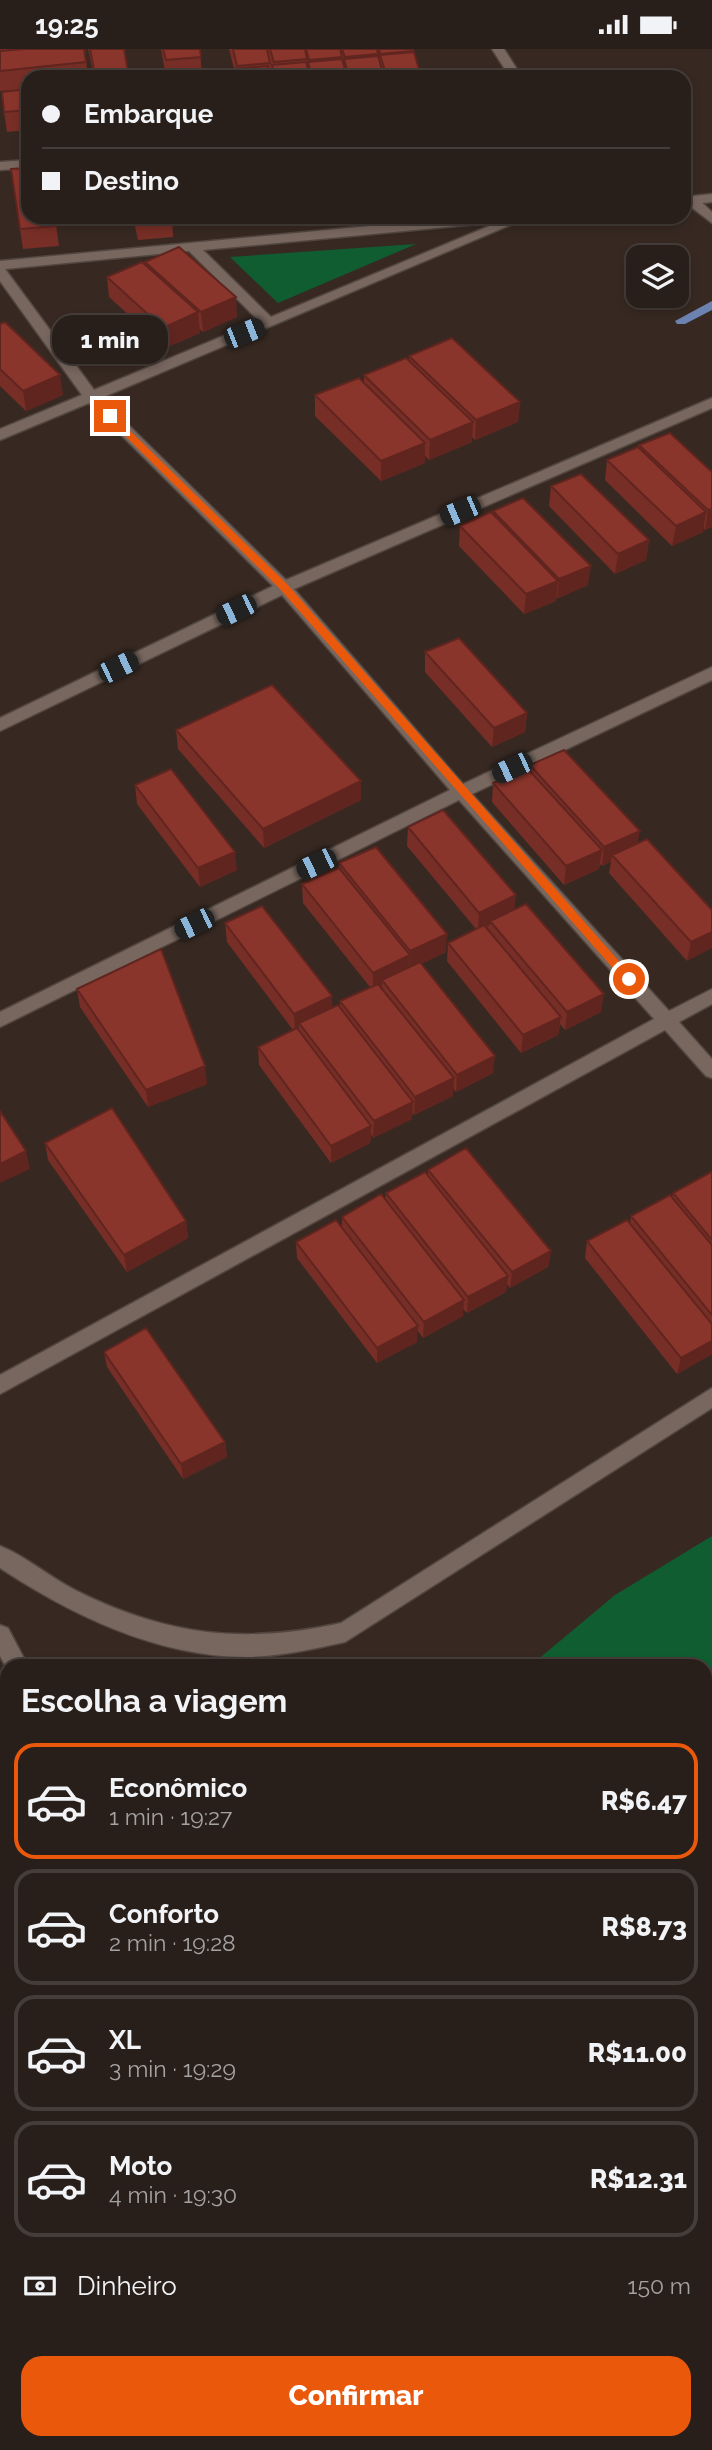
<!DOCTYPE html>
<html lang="pt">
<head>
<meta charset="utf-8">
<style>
	:root { --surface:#291f1a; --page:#312723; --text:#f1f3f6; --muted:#a5a2a2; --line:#453d39; --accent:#ea580c }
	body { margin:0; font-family:Raleway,sans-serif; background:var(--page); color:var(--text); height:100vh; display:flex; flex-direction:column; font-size:26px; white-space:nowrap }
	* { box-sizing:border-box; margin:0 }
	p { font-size:23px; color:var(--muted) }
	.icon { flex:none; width:38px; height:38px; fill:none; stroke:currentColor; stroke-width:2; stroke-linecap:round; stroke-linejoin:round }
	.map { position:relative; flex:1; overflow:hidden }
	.details { position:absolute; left:0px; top:1610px; width:712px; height:791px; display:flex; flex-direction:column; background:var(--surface); border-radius:21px 21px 0 0; box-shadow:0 4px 10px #0003,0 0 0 2px var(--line) }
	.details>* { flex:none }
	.hud { position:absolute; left:21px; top:21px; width:670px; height:154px; border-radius:21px; box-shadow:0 4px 10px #0003,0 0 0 2px var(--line); display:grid; align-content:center; height:154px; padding:0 21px; background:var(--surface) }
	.controls { position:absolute; left:626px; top:196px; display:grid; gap:14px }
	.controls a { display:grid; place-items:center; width:63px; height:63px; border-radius:14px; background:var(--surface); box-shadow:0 4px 10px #0003,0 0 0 2px var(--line); font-size:35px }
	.end { position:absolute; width:32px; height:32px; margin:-16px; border:9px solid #ea580c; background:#fff; box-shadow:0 0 0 4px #fff }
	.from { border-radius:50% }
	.bubble { position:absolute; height:49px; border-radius:21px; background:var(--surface); box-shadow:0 4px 10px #0003,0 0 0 2px var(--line); font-size:23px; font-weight:800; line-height:49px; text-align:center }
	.car { position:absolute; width:21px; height:42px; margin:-21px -10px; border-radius:9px; box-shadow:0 0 5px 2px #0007; background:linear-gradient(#222 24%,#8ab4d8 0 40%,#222 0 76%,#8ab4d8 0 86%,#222 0) }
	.hud b { display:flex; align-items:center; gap:24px; height:66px; font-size:26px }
	.hud b+b { border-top:2px solid var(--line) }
	.hud i { width:18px; height:18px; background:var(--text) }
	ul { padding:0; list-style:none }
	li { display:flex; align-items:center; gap:21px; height:116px; margin:0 14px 10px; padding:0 7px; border:4px solid var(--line); border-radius:21px }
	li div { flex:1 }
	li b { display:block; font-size:26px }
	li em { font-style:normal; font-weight:800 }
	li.active { border-color:var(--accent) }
	li>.icon { width:63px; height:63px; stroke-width:1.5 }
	h2 { padding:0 21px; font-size:32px; line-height:84px }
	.pay { display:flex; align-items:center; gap:18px; height:77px; padding:0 21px; font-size:26px }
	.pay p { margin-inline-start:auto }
	.button { display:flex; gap:14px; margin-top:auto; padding:14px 21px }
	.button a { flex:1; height:80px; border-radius:21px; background:var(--accent); color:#fff; font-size:28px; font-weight:800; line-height:80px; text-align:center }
	.status { display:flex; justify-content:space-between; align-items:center; height:49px; padding:0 35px; background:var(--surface); direction:ltr }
	.status svg { height:19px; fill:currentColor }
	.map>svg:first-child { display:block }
	.green { fill:#105d31 }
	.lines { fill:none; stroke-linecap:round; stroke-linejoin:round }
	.stream { fill:#6c82b0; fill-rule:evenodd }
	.service-casing { stroke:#524740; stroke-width:3 }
	.minor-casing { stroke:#524740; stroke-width:3 }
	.service { fill:#78675f; fill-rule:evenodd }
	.minor { fill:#78675f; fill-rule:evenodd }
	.wall { fill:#772e26 }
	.shaded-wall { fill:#61251f }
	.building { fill:#8a352c; stroke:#61251f; stroke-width:2 }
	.route { fill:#ea580c }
</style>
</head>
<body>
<div class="status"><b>19:25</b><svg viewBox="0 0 49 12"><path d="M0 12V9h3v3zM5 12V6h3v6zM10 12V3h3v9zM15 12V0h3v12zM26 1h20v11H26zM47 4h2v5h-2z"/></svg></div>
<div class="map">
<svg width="712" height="2401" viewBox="0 0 712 2401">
	<rect width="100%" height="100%" fill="#372922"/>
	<path class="green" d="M416,195L278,254L230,208Z
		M712,1487V2401H701L697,2394H705V1617H530L615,1546Z"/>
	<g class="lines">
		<path class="stream" d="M712,252V261L685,275H677L675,272Z"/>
		<g class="service-casing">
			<path id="service" d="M686,148H696L712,163V174L686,154Z"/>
		</g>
		<g class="minor-casing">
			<path id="minor" d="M492,0H504L522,28H510Z
				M28,111V119L0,121V113Z
				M712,145V153L684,156V148Z
				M464,168H529L101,349L286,531L712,349V359L294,540L463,735L712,618V631L472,745L669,962L712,940V955L679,973L712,1010V1029L706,1027L665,981L0,1345V1326L654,970L459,751L0,978V963L450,741L282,546L0,682V669L273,537L89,354L0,391V380L82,346L0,232V212ZM499,173L271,268L203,201ZM189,202L259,272L94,341L5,220Z
				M712,1339V1359L345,1593C313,1600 282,1607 250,1608C160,1609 73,1567 0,1519V1497C26,1507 49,1528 75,1541C165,1586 242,1596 341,1574Z
				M0,1576L8,1579L28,1617H7V1620L0,1607Z"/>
		</g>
		<use href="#service" class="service"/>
		<use href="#minor" class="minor"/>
	</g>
	<path class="wall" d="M0,0H85L88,28H28V40L0,42Z
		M88,0H124L129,28H94Z
		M161,0H200L202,28H166Z
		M229,0H413L421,28H272L271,19V28H234V20Z
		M28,40V81L7,83L4,63Z
		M11,120L55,168L59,197L23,200Z
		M133,168H172L173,188L138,191Z
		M145,213L237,268L203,283L199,280L200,284L165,299L109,248L107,228L145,216Z
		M0,275L63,346L26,362L0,337Z
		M409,307L520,353L518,373L475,391L472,388V393L429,411L425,407V414L381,432L315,367V346L364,333V326L409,311Z
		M639,396L712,423V478L705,481L703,480V483L672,497L605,431L607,411L639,400Z
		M551,437L649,491L646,511L615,525L549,457Z
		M493,462L588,536L556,549V552L524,565L459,497L460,477L492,464Z
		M425,603L527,664L525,683L492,698L425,623Z
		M176,681L361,732V751L264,799L178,700Z
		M530,716L638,794L712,861L687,912L609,824L611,813L602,817L600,815L599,820L564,836L492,753L493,734L530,721Z
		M135,736L237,821L200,838L137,755Z
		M408,778L515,860L601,963L565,981L560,975L558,986L521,1004L447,912L448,894L476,880L407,797Z
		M339,814L446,903L421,915L493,1024L456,1043L453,1039V1047L414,1066L412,1064V1070L373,1089L371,1085L370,1094L331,1114L259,1016L258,998L293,981L227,893L225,874L333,959H340V952L370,938L303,854L302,835L339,819Z
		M77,940L207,1035L148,1058L80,958Z
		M45,1094L186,1172L188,1189L127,1223L48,1111Z
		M428,1121L551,1202L548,1218L510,1239L507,1235L506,1243L467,1264L463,1260V1267L423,1289L417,1281V1293L377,1314L297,1209L296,1193L342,1178V1168L385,1151L386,1144L428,1127Z
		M712,1124V1305L677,1325L585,1209L587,1192L630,1175L631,1167L672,1148L673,1144Z
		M104,1303L225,1393L227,1408L183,1430L107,1318Z"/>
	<path class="shaded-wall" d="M236,248L237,268L203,283L201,263Z
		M198,263L200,284L165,299L163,279Z
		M60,326L63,346L26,362L23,342Z
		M520,353L518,373L475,391L476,371Z
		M473,373L472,393L429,411L430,391Z
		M425,394V414L381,432V412Z
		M712,460V478L705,481L708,461Z
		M706,463L703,483L672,497L676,477Z
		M649,491L646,511L615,525L618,505Z
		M591,517L588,536L557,550L559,530Z
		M558,532L556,552L524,565L526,545Z
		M527,664L525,683L492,698L494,679Z
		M361,732V751L264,799L263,780Z
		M640,782L636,801L612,806L611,813L602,817L604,798Z
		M602,801L599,820L564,836L566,817Z
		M235,803L237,821L200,838L198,819Z
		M516,846L514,865L490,872V876L478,882L479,864Z
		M712,883V899L687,912L691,893Z
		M447,885L446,903L410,920V902Z
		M410,906L409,925L382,931V938L373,942V924Z
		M604,945L601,963L565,981L567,963Z
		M332,947L333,966L299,974V981L295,983L294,965Z
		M561,968L558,986L521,1004L523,986Z
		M495,1007L493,1024L456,1043L457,1026Z
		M205,1017L207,1035L148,1058L146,1041Z
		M454,1029L453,1047L414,1066L415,1048Z
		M413,1053L412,1070L373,1089L374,1072Z
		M371,1077L370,1094L331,1114V1097Z
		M26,1102L30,1120L0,1134V1115Z
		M186,1172L188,1189L127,1223L124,1206Z
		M551,1202L548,1218L510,1239L512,1223Z
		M508,1227L506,1243L467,1264L468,1248Z
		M464,1251L463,1267L423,1289L424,1273Z
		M418,1277L417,1293L377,1314V1299Z
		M712,1292V1305L677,1325L681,1309Z
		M225,1393L227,1408L183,1430L181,1415Z
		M7,1781V1796L0,1801V1786Z
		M7,1956V1969L0,1974V1961Z"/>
	<path class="building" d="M25,0H84L86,13L0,22V2Z
		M90,0H124L128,23L95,26Z
		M163,0H200L201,8L166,11Z
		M233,0H267L270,14L237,17Z
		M270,0H305L307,10L274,13Z
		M306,0H340L342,8L309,11Z
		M342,0H377L378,5L345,8Z
		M379,0H413V2L380,5Z
		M414,3L421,28H387L380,6Z
		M378,7L384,28H349L344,10Z
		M342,10L347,28H312L308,13Z
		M306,13L310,28H275L272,16Z
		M268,17L270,28H235L233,20Z
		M28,40V61L4,63L2,43Z
		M28,119V168H55L56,177L20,180L11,120Z
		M135,168H163L136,171Z
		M179,198L236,248L201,263L145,213Z
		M142,213L198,263L163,279L107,228Z
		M5,273L60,326L23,342L0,320V275Z
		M452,289L520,353L476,371L409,307Z
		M406,309L473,373L430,391L364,326Z
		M359,329L425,394L381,412L315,346Z
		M670,384L712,423V460L708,461L639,396Z
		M638,398L706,463L676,477L607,411Z
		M581,425L649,491L618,505L551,437Z
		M523,449L591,517L559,530L493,462Z
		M491,463L558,532L526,545L460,477Z
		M459,589L527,664L494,679L425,603Z
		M272,636L361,732L263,780L176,681Z
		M564,701L640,782L604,798L530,716Z
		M527,719L602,801L566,817L493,734Z
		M171,720L235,803L198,819L135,736Z
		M443,761L516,846L479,864L408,778Z
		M647,790L712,861V883L691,893L612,806Z
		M376,798L447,885L410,902L339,814Z
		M339,819L410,906L373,924L302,835Z
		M526,855L604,945L567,963L490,872Z
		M262,857L332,947L294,965L225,874Z
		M484,876L561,968L523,986L448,894Z
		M161,900L205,1017L146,1041L77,940Z
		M420,913L495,1007L457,1026L382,931Z
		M378,935L454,1029L415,1048L340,952Z
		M338,956L413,1053L374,1072L299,974Z
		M297,979L371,1077L331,1097L258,998Z
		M112,1059L186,1172L124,1206L45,1094Z
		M0,1062L26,1102L0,1115Z
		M466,1099L551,1202L512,1223L428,1121Z
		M425,1123L508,1227L468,1248L386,1144Z
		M711,1123L712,1124V1191L673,1144Z
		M381,1145L464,1251L424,1273L342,1168Z
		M670,1146L712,1196V1266L631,1167Z
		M336,1171L418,1277L377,1299L296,1193Z
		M627,1171L712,1275V1292L681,1309L587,1192Z
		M146,1279L225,1393L181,1415L104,1303Z
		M0,1671L7,1683V1781L0,1786Z
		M7,1870V1956L0,1961V1874Z"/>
	<path class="route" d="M107,365H113L287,535L632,927V933H625L280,540L107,369Z"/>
</svg>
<div class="controls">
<a><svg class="icon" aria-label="layers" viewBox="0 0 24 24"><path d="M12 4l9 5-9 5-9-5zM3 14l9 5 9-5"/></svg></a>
</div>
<i class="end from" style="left:629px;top:930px"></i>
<i class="end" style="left:110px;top:367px"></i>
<div class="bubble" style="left:52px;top:266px;width:116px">1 min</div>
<i class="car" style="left:244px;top:284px;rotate:68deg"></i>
<i class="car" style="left:460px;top:462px;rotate:247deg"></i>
<i class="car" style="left:236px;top:561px;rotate:244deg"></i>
<i class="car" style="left:118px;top:618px;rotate:64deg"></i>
<i class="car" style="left:512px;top:719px;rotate:245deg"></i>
<i class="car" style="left:316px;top:815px;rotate:244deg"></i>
<i class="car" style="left:194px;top:875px;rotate:244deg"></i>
<div class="hud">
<b><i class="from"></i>Embarque</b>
<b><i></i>Destino</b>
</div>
<section class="details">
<h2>Escolha a viagem</h2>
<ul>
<li class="active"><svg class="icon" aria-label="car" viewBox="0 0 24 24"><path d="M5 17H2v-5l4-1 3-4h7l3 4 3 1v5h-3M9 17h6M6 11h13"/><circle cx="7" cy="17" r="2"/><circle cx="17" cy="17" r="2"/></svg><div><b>Econômico</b><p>1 min · 19:27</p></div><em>R$6.47</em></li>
<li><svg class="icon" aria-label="car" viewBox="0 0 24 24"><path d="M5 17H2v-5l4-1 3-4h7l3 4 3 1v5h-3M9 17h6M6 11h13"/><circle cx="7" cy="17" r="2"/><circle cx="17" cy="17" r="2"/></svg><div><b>Conforto</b><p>2 min · 19:28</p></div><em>R$8.73</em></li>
<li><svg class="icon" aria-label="car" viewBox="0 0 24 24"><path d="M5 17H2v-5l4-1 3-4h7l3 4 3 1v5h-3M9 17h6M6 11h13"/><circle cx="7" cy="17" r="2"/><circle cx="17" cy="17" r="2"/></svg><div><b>XL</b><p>3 min · 19:29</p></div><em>R$11.00</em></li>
<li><svg class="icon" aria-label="car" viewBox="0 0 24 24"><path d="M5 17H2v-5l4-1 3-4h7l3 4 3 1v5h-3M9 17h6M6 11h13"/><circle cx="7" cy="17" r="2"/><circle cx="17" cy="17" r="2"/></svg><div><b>Moto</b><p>4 min · 19:30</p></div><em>R$12.31</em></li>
</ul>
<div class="pay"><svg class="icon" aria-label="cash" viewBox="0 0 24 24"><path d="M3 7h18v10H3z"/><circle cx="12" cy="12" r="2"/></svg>Dinheiro<p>150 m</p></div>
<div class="button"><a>Confirmar</a></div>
</section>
</div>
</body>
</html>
